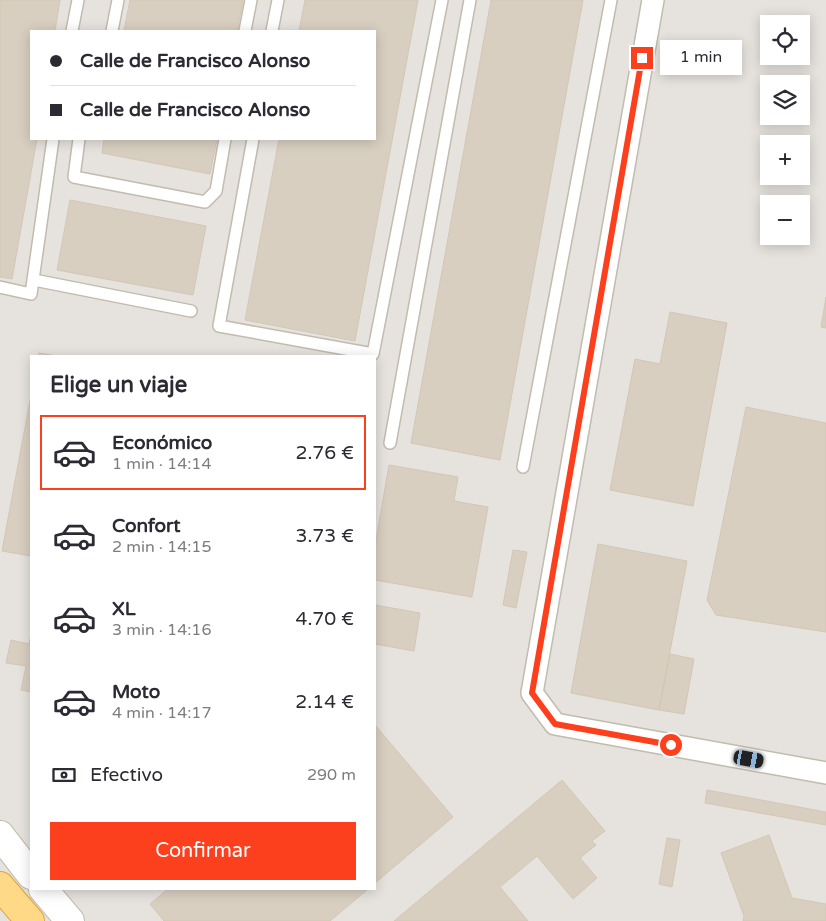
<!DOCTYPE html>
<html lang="es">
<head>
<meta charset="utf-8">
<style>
	:root { --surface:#fff; --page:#f7f7f7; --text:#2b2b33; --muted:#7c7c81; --line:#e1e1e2; --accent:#fc3f1d }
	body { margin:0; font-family:"Varela Round",sans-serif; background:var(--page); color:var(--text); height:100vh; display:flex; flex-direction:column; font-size:19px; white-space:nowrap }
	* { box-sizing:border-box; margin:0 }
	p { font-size:16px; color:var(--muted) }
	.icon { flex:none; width:28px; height:28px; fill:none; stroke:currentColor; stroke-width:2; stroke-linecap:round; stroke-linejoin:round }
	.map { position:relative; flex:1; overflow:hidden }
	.details { position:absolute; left:30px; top:355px; width:346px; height:535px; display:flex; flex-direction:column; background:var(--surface); border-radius:0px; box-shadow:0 2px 12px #0003 }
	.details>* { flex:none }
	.guide { position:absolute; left:30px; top:30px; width:346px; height:110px; border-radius:0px; box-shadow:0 2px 12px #0003; display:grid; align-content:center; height:110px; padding:0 20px; background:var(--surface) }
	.fabs { position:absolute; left:760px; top:15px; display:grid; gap:10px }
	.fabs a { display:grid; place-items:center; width:50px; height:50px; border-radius:0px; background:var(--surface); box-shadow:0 2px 12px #0003; font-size:25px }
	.end { position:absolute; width:22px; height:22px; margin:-11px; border:6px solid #fc3f1d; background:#fff; box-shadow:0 0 0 2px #fff }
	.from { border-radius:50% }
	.bubble { position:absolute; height:35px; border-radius:0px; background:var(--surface); box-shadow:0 2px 12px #0003; font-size:16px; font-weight:600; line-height:35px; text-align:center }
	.car { position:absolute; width:15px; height:30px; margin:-15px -8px; border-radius:6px; box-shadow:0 0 4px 1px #0007; background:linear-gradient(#222 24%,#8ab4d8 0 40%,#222 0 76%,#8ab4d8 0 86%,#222 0) }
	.guide b { display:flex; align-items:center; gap:18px; height:48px; font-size:19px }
	.guide b+b { border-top:1px solid var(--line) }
	.guide i { width:12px; height:12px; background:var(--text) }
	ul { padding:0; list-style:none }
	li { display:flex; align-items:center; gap:15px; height:75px; margin:0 10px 8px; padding:0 10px; border:2px solid transparent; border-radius:0px }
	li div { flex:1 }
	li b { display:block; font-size:19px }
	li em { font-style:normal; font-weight:600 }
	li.active { border-color:var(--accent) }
	li>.icon { width:45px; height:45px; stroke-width:1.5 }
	h2 { padding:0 20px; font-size:22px; line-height:60px }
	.pay { display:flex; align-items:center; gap:12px; height:55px; padding:0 20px; font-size:19px }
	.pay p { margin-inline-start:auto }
	.primary-button { display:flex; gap:10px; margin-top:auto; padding:10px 20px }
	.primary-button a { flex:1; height:58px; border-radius:0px; background:var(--accent); color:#fff; font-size:20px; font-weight:600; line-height:58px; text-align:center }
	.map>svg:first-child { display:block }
	.industrial { fill:#e6e2dd; fill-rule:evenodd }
	.building { fill:#d8cfc1; stroke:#d3c7b4 }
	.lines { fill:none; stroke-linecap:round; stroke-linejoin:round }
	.service-casing { stroke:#c2bbae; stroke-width:14 }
	.minor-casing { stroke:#c2bbae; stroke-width:24 }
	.tertiary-casing { stroke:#c2bbae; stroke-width:30 }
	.trunk-casing { stroke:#e0a43c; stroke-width:30 }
	.service { stroke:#fff; stroke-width:11 }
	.minor { stroke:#fff; stroke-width:21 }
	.tertiary { stroke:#fff; stroke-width:28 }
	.trunk { stroke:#ffd985; stroke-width:28 }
	.route { stroke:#fc3f1d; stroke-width:6 }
</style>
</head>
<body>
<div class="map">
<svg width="826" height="921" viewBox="0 0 826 921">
	<rect width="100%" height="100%" fill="#f6f3ec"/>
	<path class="industrial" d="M0,0H826V921H0ZM769,24H801V56H769ZM31,31H375V139H31ZM769,84H801V116H769ZM769,144H801V176H769ZM769,204H801V236H769ZM31,356H375V889H31Z"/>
	<path class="building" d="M0,0H60L55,31H31V139H37L12,279L0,277Z
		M130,0H243L237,31H124Z
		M305,0H418L355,341L245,320L279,139H375V31H299Z
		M491,0H583L500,460L411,443Z
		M104,139H217L210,174L102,153Z
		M70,200L206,226L193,295L57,270Z
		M826,297V328L821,327Z
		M670,312L727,323L693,506L610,490L635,359L660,364Z
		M39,353L57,356H39Z
		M31,395V556L2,551Z
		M746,407L826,423V632L716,615L707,600Z
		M389,465L458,477L454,501L488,507L472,597L375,580V546Z
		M598,544L687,561L659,710L571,693Z
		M513,550L527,552L516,608L503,605Z
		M375,605L420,613L414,651L375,644Z
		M31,635V692L21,690L26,666L6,663L11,640L29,644Z
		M670,654L694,659L684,714L659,710Z
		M375,725L453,817L375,883Z
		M562,780L605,831L592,841L596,845L580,858L597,878L573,899L537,856L500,887L528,921H394Z
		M707,790L826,812V825L705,803Z
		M769,835L792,898L826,904V921H743L744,916L721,853Z
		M667,838L680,840L672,887L659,884Z
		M168,889H368L330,921H164L150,904Z"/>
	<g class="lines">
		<g class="service-casing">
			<path id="service" d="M72,31L78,0
				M112,31L118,0
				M245,31L251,0
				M272,31L278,0
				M79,139L74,177L205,202L216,191L225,139
				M253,139L219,326L373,354L442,0
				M34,280L191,311
				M0,287L31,294L53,139
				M390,443L470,0
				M523,467L611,0"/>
		</g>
		<g class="minor-casing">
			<path id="minor" d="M653,0L532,693L555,724L826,773"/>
		</g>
		<g class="tertiary-casing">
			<path id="tertiary" d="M0,835L31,875
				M43,889L70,921"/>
		</g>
		<g class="trunk-casing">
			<path id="trunk" d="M0,886L30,921"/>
		</g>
		<use href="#service" class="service"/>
		<use href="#minor" class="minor"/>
		<use href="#tertiary" class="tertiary"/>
		<use href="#trunk" class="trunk"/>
	</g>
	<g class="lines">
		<path class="route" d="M642,58L532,693L555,724L671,745"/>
	</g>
</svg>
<div class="fabs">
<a><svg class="icon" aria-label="locate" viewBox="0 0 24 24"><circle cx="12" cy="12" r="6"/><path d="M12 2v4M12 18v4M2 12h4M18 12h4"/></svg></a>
<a><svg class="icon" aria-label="layers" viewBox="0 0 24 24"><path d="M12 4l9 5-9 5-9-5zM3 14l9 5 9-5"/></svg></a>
<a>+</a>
<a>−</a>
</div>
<i class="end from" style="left:671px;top:745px"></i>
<i class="end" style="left:642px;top:58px"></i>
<div class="bubble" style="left:660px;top:40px;width:82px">1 min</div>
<i class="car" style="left:749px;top:759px;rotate:100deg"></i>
<div class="guide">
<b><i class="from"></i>Calle de Francisco Alonso</b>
<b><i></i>Calle de Francisco Alonso</b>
</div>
<section class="details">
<h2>Elige un viaje</h2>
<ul>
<li class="active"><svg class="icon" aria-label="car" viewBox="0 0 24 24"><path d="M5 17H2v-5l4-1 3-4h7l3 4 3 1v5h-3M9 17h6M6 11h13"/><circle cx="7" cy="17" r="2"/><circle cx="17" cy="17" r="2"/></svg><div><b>Económico</b><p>1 min · 14:14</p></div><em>2.76 €</em></li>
<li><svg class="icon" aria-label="car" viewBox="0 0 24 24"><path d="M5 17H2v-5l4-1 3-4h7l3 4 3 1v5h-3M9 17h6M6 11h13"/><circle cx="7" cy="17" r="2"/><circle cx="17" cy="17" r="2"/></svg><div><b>Confort</b><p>2 min · 14:15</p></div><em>3.73 €</em></li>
<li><svg class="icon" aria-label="car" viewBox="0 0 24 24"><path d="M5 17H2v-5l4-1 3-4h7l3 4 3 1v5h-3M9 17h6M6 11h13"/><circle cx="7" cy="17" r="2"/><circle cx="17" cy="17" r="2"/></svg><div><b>XL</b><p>3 min · 14:16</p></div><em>4.70 €</em></li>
<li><svg class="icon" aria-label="car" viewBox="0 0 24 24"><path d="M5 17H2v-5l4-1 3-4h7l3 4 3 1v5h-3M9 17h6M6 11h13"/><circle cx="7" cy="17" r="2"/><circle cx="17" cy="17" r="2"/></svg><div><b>Moto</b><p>4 min · 14:17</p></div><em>2.14 €</em></li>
</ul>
<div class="pay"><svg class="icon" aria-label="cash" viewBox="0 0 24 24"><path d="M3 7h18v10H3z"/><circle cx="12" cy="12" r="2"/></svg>Efectivo<p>290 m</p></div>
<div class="primary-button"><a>Confirmar</a></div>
</section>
</div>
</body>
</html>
